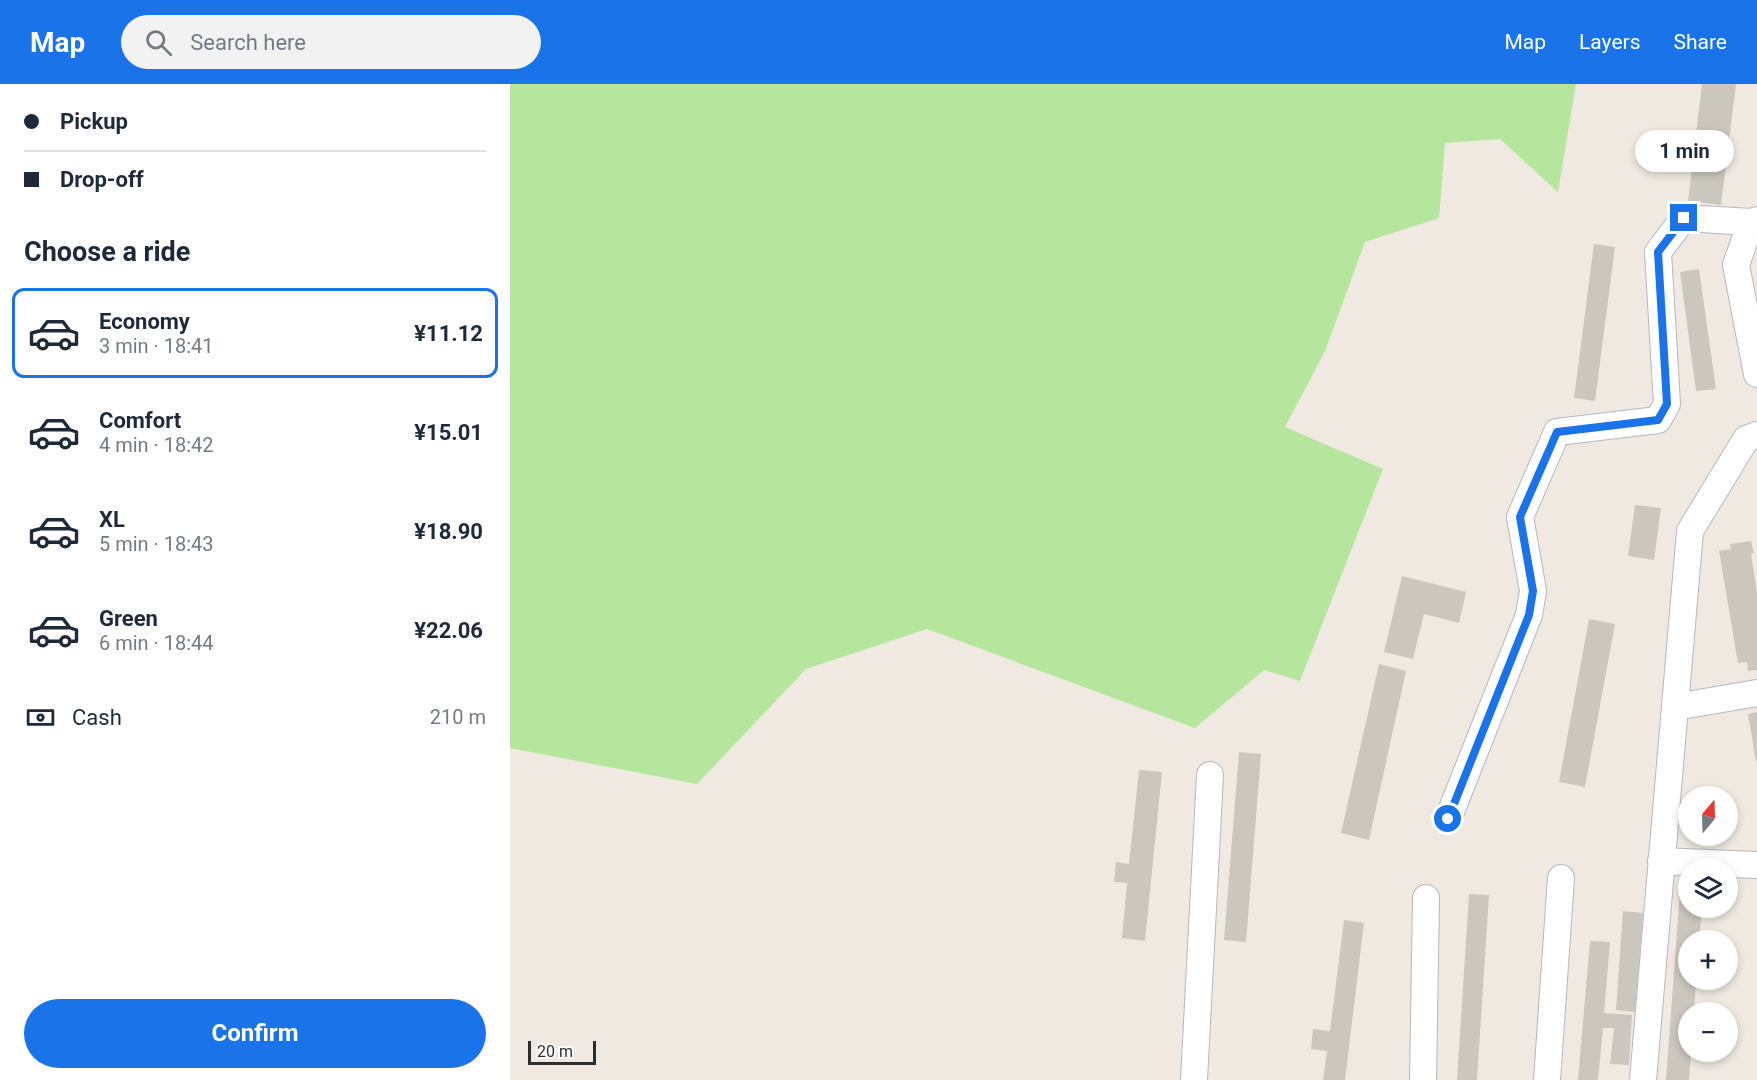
<!DOCTYPE html>
<html lang="en">
<head>
<meta charset="utf-8">
<style>
	:root { --surface:#fff; --page:#f2f2f3; --text:#1f2937; --muted:#747a83; --line:#e0e1e3; --accent:#1a73e8 }
	body { margin:0; font-family:Roboto,sans-serif; background:var(--page); color:var(--text); height:100vh; display:flex; flex-direction:column; font-size:22px; white-space:nowrap }
	* { box-sizing:border-box; margin:0 }
	p { font-size:20px; color:var(--muted) }
	.icon { flex:none; width:33px; height:33px; fill:none; stroke:currentColor; stroke-width:2; stroke-linecap:round; stroke-linejoin:round }
	.map { position:relative; flex:1; overflow:hidden }
	.side { display:flex; flex-direction:column; background:var(--surface); width:510px }
	.side>* { flex:none }
	.guide { display:grid; align-content:center; height:132px; padding:0 24px; background:var(--surface) }
	.needle { width:39px; rotate:19deg }
	.fabs { position:absolute; left:1168px; top:702px; display:grid; gap:12px }
	.fabs a { display:grid; place-items:center; width:60px; height:60px; border-radius:50%; background:var(--surface); box-shadow:0 3px 9px #0003; font-size:30px }
	.scale { position:absolute; left:18px; bottom:15px; width:68px; box-sizing:border-box; padding-left:6px; border:3px solid #2e2e2e; border-top:0; font-size:16px; line-height:21px; white-space:nowrap; color:#2e2e2e; -webkit-text-stroke:4px #fff; paint-order:stroke }
	.end { position:absolute; width:27px; height:27px; margin:-14px; border:8px solid #1a73e8; background:#fff; box-shadow:0 0 0 3px #fff }
	.from { border-radius:50% }
	.bubble { position:absolute; height:42px; border-radius:21px; background:var(--surface); box-shadow:0 3px 9px #0003; font-size:20px; font-weight:700; line-height:42px; text-align:center }
	.guide b { display:flex; align-items:center; gap:21px; height:57px; font-size:22px }
	.guide b+b { border-top:2px solid var(--line) }
	.guide i { width:15px; height:15px; background:var(--text) }
	ul { padding:0; list-style:none }
	li { display:flex; align-items:center; gap:18px; height:90px; margin:0 12px 9px; padding:0 12px; border:3px solid transparent; border-radius:12px }
	li div { flex:1 }
	li b { display:block; font-size:22px }
	li em { font-style:normal; font-weight:700 }
	li.active { border-color:var(--accent) }
	li>.icon { width:54px; height:54px; stroke-width:1.5 }
	h2 { padding:0 24px; font-size:27px; line-height:72px }
	.pay { display:flex; align-items:center; gap:15px; height:66px; padding:0 24px; font-size:22px }
	.pay p { margin-inline-start:auto }
	.primary-button { display:flex; gap:12px; margin-top:auto; padding:12px 24px }
	.primary-button a { flex:1; height:69px; border-radius:36px; background:var(--accent); color:#fff; font-size:24px; font-weight:700; line-height:69px; text-align:center }
	header { display:flex; align-items:center; gap:36px; box-sizing:border-box; height:84px; padding:0 30px; background:var(--accent); color:#fff }
	header strong { font-size:28px }
	nav { display:flex; gap:33px; margin-inline-start:auto; font-size:21px }
	.search { width:420px; height:54px; background:var(--page); display:flex; align-items:center; gap:15px; box-sizing:border-box; padding:0 21px; border-radius:33px; color:var(--muted); font-size:22px }
	main { display:flex; flex:1; min-height:0 }
	.map>svg:first-child { display:block }
	.green { fill:#b6e59e }
	.building { fill:#cbc7bf }
	.lines { fill:none; stroke-linecap:round; stroke-linejoin:round }
	.minor-casing { stroke:#b4b7c1; stroke-width:28 }
	.minor { stroke:#fff; stroke-width:26 }
	.route { stroke:#1a73e8; stroke-width:8 }
</style>
</head>
<body>
<header>
<strong>Map</strong>
<div class="search"><svg class="icon" aria-label="search" viewBox="0 0 24 24"><circle cx="10" cy="10" r="6"/><path d="M15 15l6 6"/></svg>Search here</div>
<nav><a>Map</a><a>Layers</a><a>Share</a></nav>
</header>
<main>
<section class="side">
<div class="guide">
<b><i class="from"></i>Pickup</b>
<b><i></i>Drop-off</b>
</div>
<h2>Choose a ride</h2>
<ul>
<li class="active"><svg class="icon" aria-label="car" viewBox="0 0 24 24"><path d="M5 17H2v-5l4-1 3-4h7l3 4 3 1v5h-3M9 17h6M6 11h13"/><circle cx="7" cy="17" r="2"/><circle cx="17" cy="17" r="2"/></svg><div><b>Economy</b><p>3 min · 18:41</p></div><em>¥11.12</em></li>
<li><svg class="icon" aria-label="car" viewBox="0 0 24 24"><path d="M5 17H2v-5l4-1 3-4h7l3 4 3 1v5h-3M9 17h6M6 11h13"/><circle cx="7" cy="17" r="2"/><circle cx="17" cy="17" r="2"/></svg><div><b>Comfort</b><p>4 min · 18:42</p></div><em>¥15.01</em></li>
<li><svg class="icon" aria-label="car" viewBox="0 0 24 24"><path d="M5 17H2v-5l4-1 3-4h7l3 4 3 1v5h-3M9 17h6M6 11h13"/><circle cx="7" cy="17" r="2"/><circle cx="17" cy="17" r="2"/></svg><div><b>XL</b><p>5 min · 18:43</p></div><em>¥18.90</em></li>
<li><svg class="icon" aria-label="car" viewBox="0 0 24 24"><path d="M5 17H2v-5l4-1 3-4h7l3 4 3 1v5h-3M9 17h6M6 11h13"/><circle cx="7" cy="17" r="2"/><circle cx="17" cy="17" r="2"/></svg><div><b>Green</b><p>6 min · 18:44</p></div><em>¥22.06</em></li>
</ul>
<div class="pay"><svg class="icon" aria-label="cash" viewBox="0 0 24 24"><path d="M3 7h18v10H3z"/><circle cx="12" cy="12" r="2"/></svg>Cash<p>210 m</p></div>
<div class="primary-button"><a>Confirm</a></div>
</section>
<div class="map">
<svg width="1247" height="996" viewBox="0 0 1247 996">
	<rect width="100%" height="100%" fill="#efe9e1"/>
	<path class="green" d="M0,0H1066L1048,108L990,55L935,59L929,134L855,158L815,267L775,343L873,385L790,597L754,586L685,644L417,545L296,585L187,700L0,664Z"/>
	<path class="building" d="M1192,0H1226L1211,121L1178,117Z
		M1084,160L1105,163L1085,317L1064,314Z
		M1189,185L1206,305L1186,307L1170,188Z
		M1125,421L1151,424L1144,476L1118,472Z
		M1241,457L1244,469L1241,470L1247,509V586L1238,587L1237,578L1228,579L1209,467L1221,465L1220,460Z
		M892,492L956,508L949,539L914,530L903,575L874,568Z
		M1079,535L1105,540L1075,703L1049,698Z
		M869,580L896,587L859,756L831,749Z
		M1247,628V677L1246,678L1238,630Z
		M729,668L751,670L736,858L714,856Z
		M629,686L652,688L635,857L612,854L617,799L604,798L606,778L619,780Z
		M1170,806H1179V824H1192L1189,856H1179V896H1186L1184,928H1179V968H1181L1179,996H1156Z
		M959,810L979,811L967,996H947Z
		M1113,827L1133,829L1125,928L1106,926Z
		M834,836L854,839L835,996H813L817,967L801,965L803,945L820,947Z
		M1080,857L1100,858L1094,929L1122,931L1119,981L1100,980L1104,944H1093L1088,996H1068Z"/>
	<g class="lines">
		<g class="minor-casing">
			<path id="minor" d="M1247,136L1241,138L1226,181L1247,290
				M1165,623L1247,609
				M938,735L1019,531L1023,507L1010,433L1047,348L1148,336L1157,320L1148,168L1174,134L1241,138
				M1151,777L1247,781
				M684,996L700,691
				M913,996L916,814
				M1037,996L1051,794
				M1133,996L1180,447L1236,355L1247,351"/>
		</g>
		<use href="#minor" class="minor"/>
	</g>
	<g class="lines">
		<path class="route" d="M938,735L1019,531L1023,507L1010,433L1047,348L1148,336L1157,320L1148,168L1174,134"/>
	</g>
</svg>
<div class="fabs">
<a><svg class="needle" viewBox="-14 -14 28 28"><path d="M0-13l5 13h-10z" fill="#e53935"/><path d="M0 13l5-13h-10z" fill="#747a83"/></svg></a>
<a><svg class="icon" aria-label="layers" viewBox="0 0 24 24"><path d="M12 4l9 5-9 5-9-5zM3 14l9 5 9-5"/></svg></a>
<a>+</a>
<a>−</a>
</div>
<div class="scale">20 m</div>
<i class="end from" style="left:938px;top:735px"></i>
<i class="end" style="left:1174px;top:134px"></i>
<div class="bubble" style="left:1125px;top:46px;width:99px">1 min</div>
</div>
</main>
</body>
</html>
